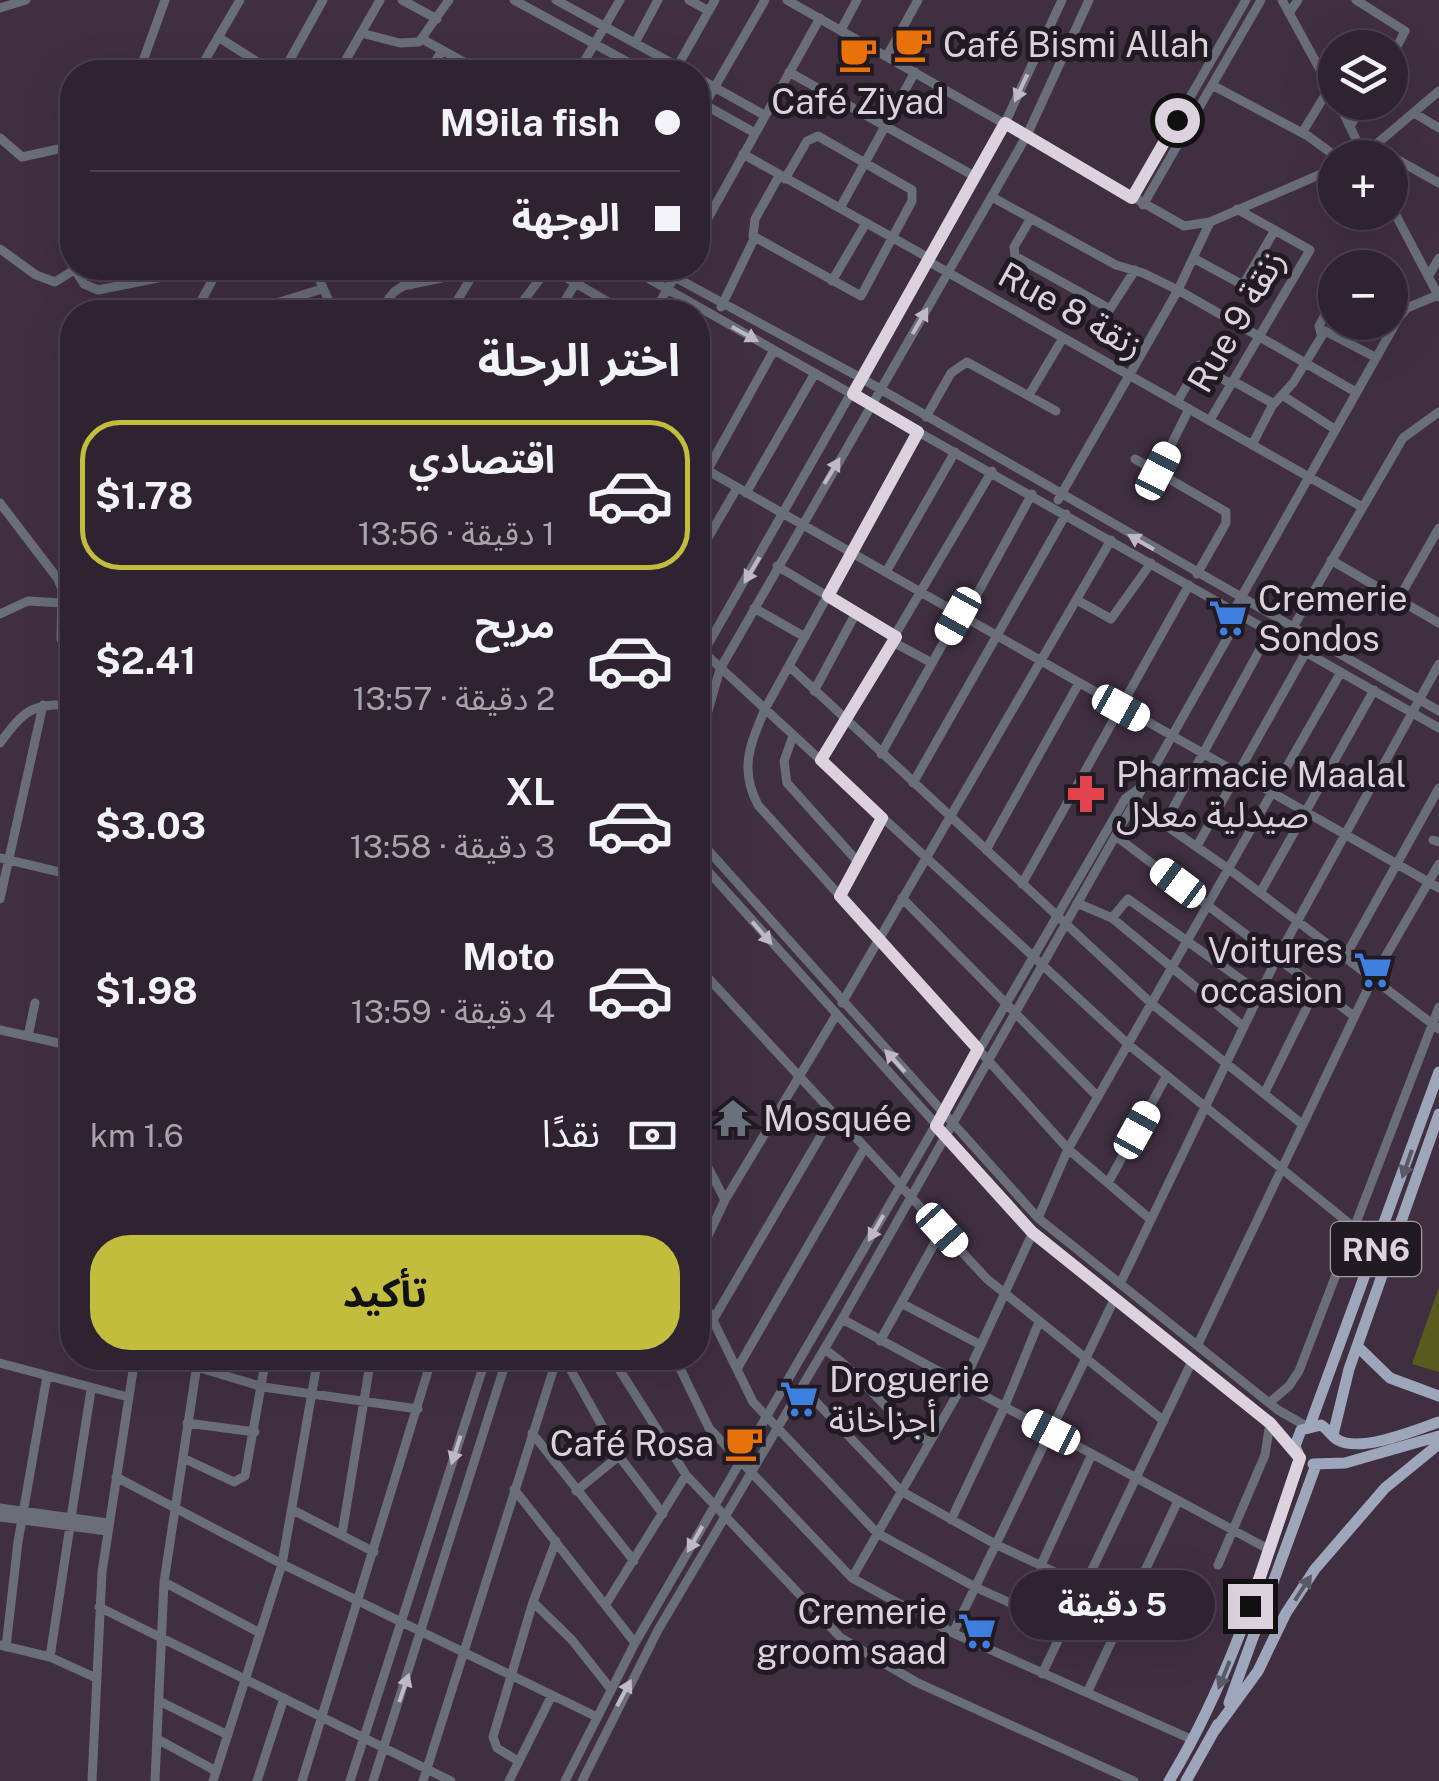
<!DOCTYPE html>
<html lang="ar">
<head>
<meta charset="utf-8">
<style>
	:root { --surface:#302331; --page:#382b39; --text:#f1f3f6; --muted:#a8a4ab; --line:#4b404d; --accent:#c3bd3e }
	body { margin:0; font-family:"Public Sans","Noto Sans Arabic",sans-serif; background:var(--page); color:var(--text); direction:rtl; height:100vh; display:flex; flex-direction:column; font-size:38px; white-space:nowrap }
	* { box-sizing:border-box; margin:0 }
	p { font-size:32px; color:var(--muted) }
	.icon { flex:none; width:55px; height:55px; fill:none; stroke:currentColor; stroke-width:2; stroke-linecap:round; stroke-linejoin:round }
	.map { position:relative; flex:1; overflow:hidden; direction:ltr }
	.panel { position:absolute; left:60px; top:300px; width:650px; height:1070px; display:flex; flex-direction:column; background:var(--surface); border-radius:40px; box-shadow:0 10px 40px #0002,0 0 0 2px var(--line); direction:rtl }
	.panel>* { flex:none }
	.banner { position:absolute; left:60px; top:60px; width:650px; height:220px; border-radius:40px; box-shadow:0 10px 40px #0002,0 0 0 2px var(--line); direction:rtl; display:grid; align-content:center; height:220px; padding:0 30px; background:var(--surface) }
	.fabs { position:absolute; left:1318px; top:30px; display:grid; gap:20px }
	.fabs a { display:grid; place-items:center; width:90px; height:90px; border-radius:50%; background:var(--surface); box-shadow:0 10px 40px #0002,0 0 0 2px var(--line); font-size:50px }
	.end { position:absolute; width:45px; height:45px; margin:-22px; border:12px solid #dcd2dd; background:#111; box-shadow:0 0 0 5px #111 }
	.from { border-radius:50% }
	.bubble { position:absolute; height:70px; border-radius:35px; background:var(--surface); box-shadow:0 10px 40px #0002,0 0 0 2px var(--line); font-size:32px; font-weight:700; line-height:70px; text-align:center; direction:rtl }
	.car { position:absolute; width:30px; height:60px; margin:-30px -15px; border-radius:12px; box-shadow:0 0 8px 2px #0007; background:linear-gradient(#fff 24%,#345 0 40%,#fff 0 76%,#345 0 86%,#fff 0) }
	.banner b { display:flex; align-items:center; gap:35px; height:95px; font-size:38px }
	.banner b+b { border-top:2px solid var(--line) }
	.banner i { width:25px; height:25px; background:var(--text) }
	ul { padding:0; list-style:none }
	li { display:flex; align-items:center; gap:30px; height:150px; margin:0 20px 15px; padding:0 10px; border:5px solid transparent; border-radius:40px }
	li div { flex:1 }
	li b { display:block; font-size:38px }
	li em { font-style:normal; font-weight:700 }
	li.on { border-color:var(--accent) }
	li>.icon { width:90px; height:90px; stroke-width:1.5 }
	h2 { padding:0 30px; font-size:45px; line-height:120px }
	.pay { display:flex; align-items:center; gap:25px; height:110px; padding:0 30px; font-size:38px }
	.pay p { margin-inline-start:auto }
	.action { display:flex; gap:20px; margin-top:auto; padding:20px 30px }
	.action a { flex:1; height:115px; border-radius:40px; background:var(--accent); color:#111; font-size:40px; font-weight:700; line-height:115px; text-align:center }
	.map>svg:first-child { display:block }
	.green { fill:#585a1e }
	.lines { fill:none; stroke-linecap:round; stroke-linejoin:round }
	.minor { stroke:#6a6e79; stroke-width:9 }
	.major { stroke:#9da6bb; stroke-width:11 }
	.oneway { fill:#c0b9c4 }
	.oneway2 { fill:#595967 }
	.route { stroke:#dcd2dd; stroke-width:12 }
	.labels { text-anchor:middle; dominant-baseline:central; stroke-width:10; stroke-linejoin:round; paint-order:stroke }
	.shield { fill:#221a22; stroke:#a49ba5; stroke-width:2.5 }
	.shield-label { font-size:32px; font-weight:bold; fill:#dcd2dd }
	.poi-label { font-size:35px; fill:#dcd2dd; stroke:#221a22; text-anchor:start }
	.street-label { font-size:35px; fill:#dcd2dd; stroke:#221a22 }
</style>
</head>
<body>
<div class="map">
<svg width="1439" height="1781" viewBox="0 0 1439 1781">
	<rect width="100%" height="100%" fill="#402f41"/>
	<path class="green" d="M1439,1287V1372L1412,1364Z"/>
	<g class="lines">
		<path class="minor" d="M402,0L437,19
			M514,0L646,72
			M556,0L688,72
			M689,0L709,11
			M787,0L1184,226L1210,222L1335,168
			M1282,0L1335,97
			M1356,0L1405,31L1390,60
			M0,8L26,0
			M1289,13L1298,0
			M841,30L857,0
			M361,33L400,43L419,42L449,0
			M218,37L273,72
			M422,39L482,72
			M635,43L658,0
			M887,56L918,0
			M677,67L715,0
			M139,72L165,0
			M198,72L240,0
			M283,72L323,0
			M339,72L380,0
			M428,72L442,51
			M578,72L620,0
			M789,72L974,176
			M698,78L764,115
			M1212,85L1308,136L1338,158
			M698,101L755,133
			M1338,102L1365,158
			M1414,113L1439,128
			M698,116L765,0
			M1351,125L1364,102
			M1302,133L1330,87
			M0,138L22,157L72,146
			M1375,147L1439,183
			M743,154L927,257
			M1360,158L1439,91
			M779,176L755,219L753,236L861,296L912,201V190L818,136L807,141L785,179
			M992,197L1116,265L1143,273L1178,290L1354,391
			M1132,198L1246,0
			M1390,204L1439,297
			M1143,205L1261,0
			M840,208L915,72
			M1031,218L1014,247L1015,256L1110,309L1135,270
			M698,236L820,18
			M0,249L36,275L55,282L74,270
			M72,251V264
			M1195,259L1243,285L1275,230
			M926,260L1362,507
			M74,268L84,284L98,290L207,268
			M314,268L334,312
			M404,268L410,285
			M550,268L625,312
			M630,268L1439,728
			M658,268L861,378L1439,711
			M1428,277L1439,258
			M832,281L866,223
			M721,307L755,237
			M195,312L219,268
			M257,312L273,304L322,289
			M378,312L394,292L403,286L475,271
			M450,312L476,270
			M515,312L548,268
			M558,312L575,284
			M654,312L680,268
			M1321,334L1319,326L1335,296
			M1340,336L1347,322
			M1233,381L1274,404
			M1029,395L1063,338
			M1282,395L1333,428
			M1177,402L1199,365L1231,384
			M926,417L951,373L967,362L1056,411
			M1210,420L1310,250L1237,209
			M918,432L765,709C750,745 739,769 758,805L1068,1149L1150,1219
			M1252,445L1272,406L1293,383L1325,331L1375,357
			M1135,459L1226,512V523L1197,574
			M698,465L1439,888
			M707,471L774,350
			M1158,471L1189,409
			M746,493L815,373
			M1058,500L1178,290L1210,222
			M0,503L58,579L62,589L61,639L72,650
			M698,555L737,488
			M1331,560L1439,623
			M777,566L896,637
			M886,572L955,452
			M1399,598L1439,528
			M1077,600L1111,619L1151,563
			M754,608L805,637
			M1234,610L1398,319L1407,308L1438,295
			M0,614L28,601L62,603
			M964,618L1032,494
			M1292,629L1403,438L1439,412
			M893,642L932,663
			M698,647L1129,1045L1377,1246
			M789,666L1152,1004L1302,1124
			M698,670L703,653L1005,123L1062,0
			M814,691L856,613
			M793,736L784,761L787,783L858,862
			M0,743C24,711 31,703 72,705
			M698,746L720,669L1027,135L1089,0
			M881,754L959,615
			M821,760L992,471
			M913,783L1066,514
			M1132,802L1230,870L1439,1029
			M1165,823L1270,631
			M1117,837L1354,1016
			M698,839L1038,1218L1278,1410L1306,1426
			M1433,840L1439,842
			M1197,846L1306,652
			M986,850L1079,683
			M0,858L72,875
			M698,860L1033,1232L1270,1423L1295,1450
			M1022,884L1189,585
			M1260,893L1374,690
			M839,896L882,818
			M902,898L1098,1097
			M0,899L43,705
			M1077,903L1112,918L1244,1027
			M1112,918L1128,899L1260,993
			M1345,957L1439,788
			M698,967L987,1279L1164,1421
			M842,1003L1111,540
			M0,1030L72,1046
			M28,1036L35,1003
			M1264,1094L1316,989
			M698,1148L725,1200
			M1108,1183L1166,1077
			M1038,1218L1068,1149L1341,672
			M698,1257L725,1200L835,1017
			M1120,1284L1276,960L1439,664
			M698,1290L753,1402L877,1533L975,1587L1064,1627
			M901,1303L979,1344
			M842,1319L1270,1550
			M713,1320L833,1115
			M880,1341L942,1230
			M1198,1344L1373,978L1439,864
			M824,1349C864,1375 888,1418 929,1442
			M167,1358L263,1387L418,1409
			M416,1358L428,1370
			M564,1358L619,1456L663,1514
			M612,1358L686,1475L841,1638L916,1682L1134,1781
			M675,1358L709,1428L852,1578L953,1633L1193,1740
			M0,1363L128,1397
			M737,1369L864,1149
			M802,1387L901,1491L995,1544L1127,1606
			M1269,1403L1289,1386L1299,1371L1439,1007
			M187,1423L255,1432
			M532,1433L634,1561
			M183,1458L234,1482L245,1476L266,1358
			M116,1477L282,1564L595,1716
			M514,1489L635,1643
			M576,1491L619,1456
			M0,1508L108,1523
			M293,1510L374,1552
			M0,1517L107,1531
			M71,1518L91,1390
			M951,1520L1004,1408L1039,1322
			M342,1534L371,1358
			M1041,1565L1092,1454
			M1218,1565L1265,1455L1270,1423
			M852,1578L962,1386L1033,1232
			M164,1582L260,1633
			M533,1602L556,1541
			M606,1604L686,1475
			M99,1607L451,1781
			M953,1633L1115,1298
			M0,1645L50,1657L96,1678
			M6,1647L18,1542L47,1376
			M50,1657L70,1526
			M1042,1674L1193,1359
			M1087,1693L1177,1503
			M161,1702L228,1735
			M159,1740L216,1771
			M518,1761L497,1748L493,1737L533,1602L572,1640L610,1688
			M92,1781L102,1572L135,1358
			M155,1781L164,1582L198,1358
			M213,1781L282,1564L318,1358
			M257,1781L284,1698
			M302,1781L432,1358
			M350,1781L486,1358
			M373,1781L507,1358
			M423,1781L557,1358
			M509,1781L552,1695
			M565,1781L635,1643L1125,799L1140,788
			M582,1781L658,1630L842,1319L1241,614"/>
		<path class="major" d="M1357,1346L1390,1378L1439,1396
			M1310,1425L1439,1072
			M1333,1435L1349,1369L1439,1114
			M1313,1464L1345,1463L1439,1436
			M1229,1703L1316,1465
			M1215,1730L1258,1671L1286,1613L1315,1569L1385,1488L1439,1444
			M1169,1781C1230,1681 1264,1568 1300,1458L1295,1446L1301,1430L1321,1425C1328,1429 1332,1437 1338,1440C1361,1453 1416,1430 1439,1422
			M1186,1781L1218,1724"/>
	</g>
	<defs><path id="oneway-solid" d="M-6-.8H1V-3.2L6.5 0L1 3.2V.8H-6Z" transform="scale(2.5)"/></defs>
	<g class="oneway">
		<use href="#oneway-solid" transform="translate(1021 88) rotate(115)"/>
		<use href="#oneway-solid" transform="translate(920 321) rotate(-60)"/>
		<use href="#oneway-solid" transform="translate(745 334) rotate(29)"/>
		<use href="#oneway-solid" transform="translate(832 471) rotate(-59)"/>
		<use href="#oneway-solid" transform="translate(1141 542) rotate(-150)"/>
		<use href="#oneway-solid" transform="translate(752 570) rotate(121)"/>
		<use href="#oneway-solid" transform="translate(762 933) rotate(49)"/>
		<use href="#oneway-solid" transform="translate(895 1061) rotate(-132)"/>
		<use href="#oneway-solid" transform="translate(876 1228) rotate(120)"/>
		<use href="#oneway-solid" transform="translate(456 1450) rotate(108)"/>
		<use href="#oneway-solid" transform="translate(695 1539) rotate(120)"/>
		<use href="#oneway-solid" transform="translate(404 1688) rotate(-71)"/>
		<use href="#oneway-solid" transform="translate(624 1693) rotate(-62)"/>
	</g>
	<g class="oneway2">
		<use href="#oneway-solid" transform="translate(1407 1164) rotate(109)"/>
		<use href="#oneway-solid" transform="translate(1303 1588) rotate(-57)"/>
		<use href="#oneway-solid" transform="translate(1224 1675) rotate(112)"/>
	</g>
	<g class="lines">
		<path class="route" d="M1177,120L1132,198L1005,123L853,394L918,432L828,596L896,637L821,760L882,818L840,896L978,1049L936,1126L1032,1232L1270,1423L1300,1458L1250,1606"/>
	</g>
	<defs>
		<g id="cafe-bare" transform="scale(3)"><path d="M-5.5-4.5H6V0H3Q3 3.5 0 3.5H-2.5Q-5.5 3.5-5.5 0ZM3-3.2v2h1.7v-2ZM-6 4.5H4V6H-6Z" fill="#e8710a" stroke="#221a22" stroke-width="2.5" paint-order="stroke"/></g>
		<g id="supermarket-bare" transform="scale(3)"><path d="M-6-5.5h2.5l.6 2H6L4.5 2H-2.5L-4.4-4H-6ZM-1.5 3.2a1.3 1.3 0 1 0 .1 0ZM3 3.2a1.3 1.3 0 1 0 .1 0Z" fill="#3f7fe0" stroke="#221a22" stroke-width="2.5" paint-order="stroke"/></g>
		<g id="pharmacy-bare" transform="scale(3)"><path d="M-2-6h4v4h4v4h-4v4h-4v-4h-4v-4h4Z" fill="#e0444e" stroke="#221a22" stroke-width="2.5" paint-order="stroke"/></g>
		<g id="temple-bare" transform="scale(3)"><path d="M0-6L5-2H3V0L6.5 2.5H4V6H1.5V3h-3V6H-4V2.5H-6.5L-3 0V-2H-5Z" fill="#6b7280" stroke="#221a22" stroke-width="2.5" paint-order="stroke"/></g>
	</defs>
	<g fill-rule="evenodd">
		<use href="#cafe-bare" x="913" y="44"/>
		<use href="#cafe-bare" x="858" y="54"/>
		<use href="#supermarket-bare" x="1228" y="618"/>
		<use href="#pharmacy-bare" x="1086" y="794"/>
		<use href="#supermarket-bare" x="1373" y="970"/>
		<use href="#temple-bare" x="733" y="1118"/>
		<use href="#supermarket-bare" x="799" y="1399"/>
		<use href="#cafe-bare" x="744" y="1443"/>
		<use href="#supermarket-bare" x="977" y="1631"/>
	</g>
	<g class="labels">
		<rect class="shield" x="1331" y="1222" width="90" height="54" rx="8"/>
		<g class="shield-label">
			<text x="1376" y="1249">RN6</text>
		</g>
		<g class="poi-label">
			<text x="943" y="44">Café Bismi Allah</text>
			<text x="858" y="101" text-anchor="middle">Café Ziyad</text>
			<text x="1258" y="598">Cremerie<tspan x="1258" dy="40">Sondos</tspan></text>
			<text x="1116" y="774">Pharmacie Maalal<tspan x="1116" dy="40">صيدلية معلال</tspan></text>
			<text x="1343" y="950" text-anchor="end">Voitures<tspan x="1343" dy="40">occasion</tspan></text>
			<text x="763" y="1118">Mosquée</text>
			<text x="829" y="1379">Droguerie<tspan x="829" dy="40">أجزاخانة</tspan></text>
			<text x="714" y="1443" text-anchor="end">Café Rosa</text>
			<text x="947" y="1611" text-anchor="end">Cremerie<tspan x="947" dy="40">groom saad</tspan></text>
		</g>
		<g class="street-label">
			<text transform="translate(1071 310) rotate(29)">Rue 8 زنقة</text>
			<text transform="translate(1236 321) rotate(-60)">Rue 9 زنقة</text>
		</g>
	</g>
</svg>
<div class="fabs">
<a><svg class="icon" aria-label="layers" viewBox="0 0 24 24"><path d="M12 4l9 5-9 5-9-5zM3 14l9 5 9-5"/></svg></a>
<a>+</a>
<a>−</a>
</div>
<i class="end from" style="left:1177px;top:120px"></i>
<i class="end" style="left:1250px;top:1606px"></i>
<div class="bubble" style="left:1010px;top:1570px;width:205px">5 دقيقة</div>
<i class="car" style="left:1158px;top:471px;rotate:27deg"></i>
<i class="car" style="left:958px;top:616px;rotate:209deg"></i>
<i class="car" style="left:1121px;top:708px;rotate:119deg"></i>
<i class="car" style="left:1178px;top:883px;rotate:307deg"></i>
<i class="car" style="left:1137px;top:1130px;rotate:29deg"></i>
<i class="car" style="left:942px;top:1230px;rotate:138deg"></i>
<i class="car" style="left:1051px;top:1432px;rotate:297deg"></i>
<div class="banner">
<b><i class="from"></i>M9ila fish</b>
<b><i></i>الوجهة</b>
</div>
<section class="panel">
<h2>اختر الرحلة</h2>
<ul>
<li class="on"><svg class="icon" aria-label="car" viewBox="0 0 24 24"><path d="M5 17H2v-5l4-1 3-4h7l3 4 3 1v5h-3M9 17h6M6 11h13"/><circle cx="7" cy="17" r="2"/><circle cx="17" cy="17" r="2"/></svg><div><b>اقتصادي</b><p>1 دقيقة · 13:56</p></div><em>$1.78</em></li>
<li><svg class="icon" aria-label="car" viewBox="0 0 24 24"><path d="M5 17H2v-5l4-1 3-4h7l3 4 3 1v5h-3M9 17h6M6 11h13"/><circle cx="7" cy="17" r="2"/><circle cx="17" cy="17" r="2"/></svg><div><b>مريح</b><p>2 دقيقة · 13:57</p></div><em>$2.41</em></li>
<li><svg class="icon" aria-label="car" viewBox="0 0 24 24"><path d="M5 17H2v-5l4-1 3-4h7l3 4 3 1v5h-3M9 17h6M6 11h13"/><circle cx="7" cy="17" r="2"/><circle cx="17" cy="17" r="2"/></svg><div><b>XL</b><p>3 دقيقة · 13:58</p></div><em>$3.03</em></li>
<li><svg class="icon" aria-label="car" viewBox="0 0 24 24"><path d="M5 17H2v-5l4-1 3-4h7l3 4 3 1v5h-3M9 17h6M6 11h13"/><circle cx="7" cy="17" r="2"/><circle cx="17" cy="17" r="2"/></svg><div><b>Moto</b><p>4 دقيقة · 13:59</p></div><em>$1.98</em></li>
</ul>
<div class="pay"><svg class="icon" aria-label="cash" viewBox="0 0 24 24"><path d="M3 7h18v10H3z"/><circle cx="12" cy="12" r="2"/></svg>نقدًا<p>1.6 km</p></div>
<div class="action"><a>تأكيد</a></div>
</section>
</div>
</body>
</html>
